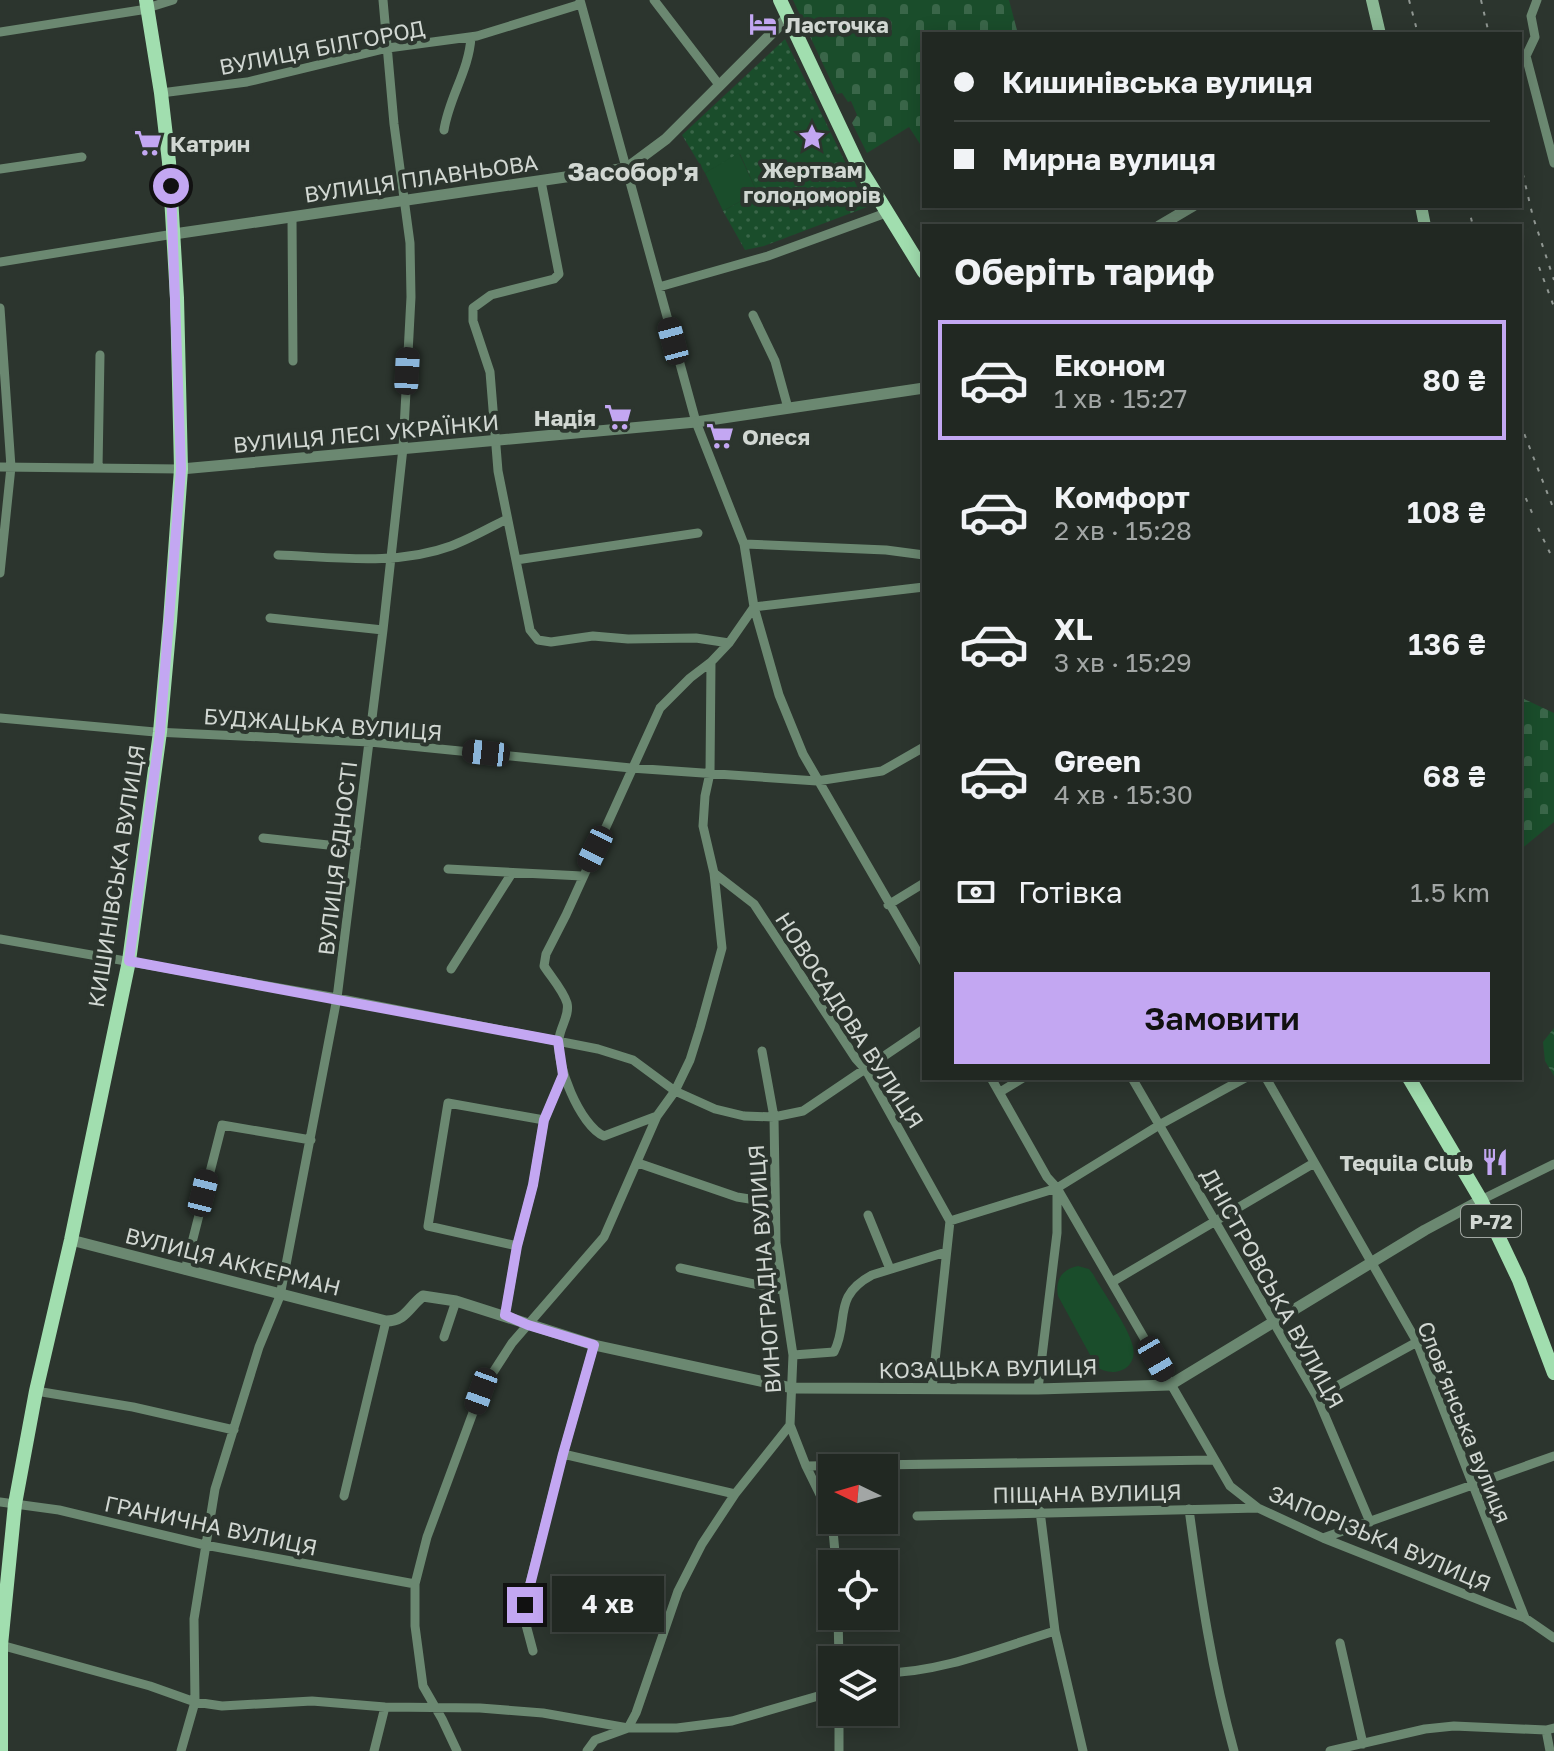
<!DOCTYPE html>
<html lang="uk">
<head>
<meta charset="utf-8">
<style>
	:root { --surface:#212822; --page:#2d342f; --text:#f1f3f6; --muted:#a2a6a5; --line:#3e4440; --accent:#c3a7f2 }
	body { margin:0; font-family:"Golos Text",sans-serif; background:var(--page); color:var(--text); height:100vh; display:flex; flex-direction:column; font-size:30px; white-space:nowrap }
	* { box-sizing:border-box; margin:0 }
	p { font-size:26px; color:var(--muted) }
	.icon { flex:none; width:44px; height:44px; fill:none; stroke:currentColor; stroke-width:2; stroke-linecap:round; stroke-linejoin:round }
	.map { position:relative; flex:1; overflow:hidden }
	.side { position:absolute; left:922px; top:224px; width:600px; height:856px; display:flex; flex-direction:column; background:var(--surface); border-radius:0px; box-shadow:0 4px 20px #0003,0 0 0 2px var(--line) }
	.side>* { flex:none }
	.guide { position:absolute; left:922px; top:32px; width:600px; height:176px; border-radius:0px; box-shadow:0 4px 20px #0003,0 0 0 2px var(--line); display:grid; align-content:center; height:176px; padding:0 32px; background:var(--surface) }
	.needle { width:52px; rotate:275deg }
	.fabs { position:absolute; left:818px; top:1454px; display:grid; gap:16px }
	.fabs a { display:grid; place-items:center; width:80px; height:80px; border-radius:0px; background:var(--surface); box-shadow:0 4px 20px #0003,0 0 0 2px var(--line); font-size:40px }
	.end { position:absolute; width:36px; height:36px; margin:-18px; border:10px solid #c3a7f2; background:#111; box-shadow:0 0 0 4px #111 }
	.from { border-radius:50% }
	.bubble { position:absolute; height:56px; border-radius:0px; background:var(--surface); box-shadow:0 4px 20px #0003,0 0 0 2px var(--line); font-size:26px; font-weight:600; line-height:56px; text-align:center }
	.car { position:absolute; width:24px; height:48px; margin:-24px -12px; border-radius:10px; box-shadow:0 0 6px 2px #0007; background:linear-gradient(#222 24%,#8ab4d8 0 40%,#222 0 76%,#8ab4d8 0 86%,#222 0) }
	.guide b { display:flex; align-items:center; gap:28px; height:76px; font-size:30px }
	.guide b+b { border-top:2px solid var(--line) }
	.guide i { width:20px; height:20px; background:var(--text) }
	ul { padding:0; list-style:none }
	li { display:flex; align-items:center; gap:24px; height:120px; margin:0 16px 12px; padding:0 16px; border:4px solid transparent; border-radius:0px }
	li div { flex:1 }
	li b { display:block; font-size:30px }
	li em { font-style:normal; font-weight:600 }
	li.on { border-color:var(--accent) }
	li>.icon { width:72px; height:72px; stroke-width:1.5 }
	h2 { padding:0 32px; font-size:36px; line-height:96px }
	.pay { display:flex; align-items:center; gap:20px; height:88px; padding:0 32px; font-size:30px }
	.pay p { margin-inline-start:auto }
	.button { display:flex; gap:16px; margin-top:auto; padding:16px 32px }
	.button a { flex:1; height:92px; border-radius:0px; background:var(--accent); color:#111; font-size:32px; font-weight:600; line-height:92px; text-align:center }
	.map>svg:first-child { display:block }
	.forest { fill:url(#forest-crowns) }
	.cemetery { fill:url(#cemetery-stones) }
	.park { fill:url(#park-dots) }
	.pitch { fill:#1a4d2b }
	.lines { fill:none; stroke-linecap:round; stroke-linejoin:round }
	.minor { stroke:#6b8871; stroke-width:9 }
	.tertiary { stroke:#6b8871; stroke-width:11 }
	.secondary { stroke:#8ab894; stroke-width:12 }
	.primary { stroke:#a1deaf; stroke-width:14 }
	.rail { stroke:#919893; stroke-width:2; stroke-dasharray:4 8; stroke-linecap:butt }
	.route { stroke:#c3a7f2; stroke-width:10 }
	.labels { text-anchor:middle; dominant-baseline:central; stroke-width:8; stroke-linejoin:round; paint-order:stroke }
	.shield { fill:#2c352e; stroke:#a0a6a1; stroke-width:2 }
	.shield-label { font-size:20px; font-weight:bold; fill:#d1d7d2 }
	.poi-label { font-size:22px; font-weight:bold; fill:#d1d7d2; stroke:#2c352e; text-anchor:start }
	.street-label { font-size:22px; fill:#d1d7d2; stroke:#2c352e }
	.quarter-label { font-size:26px; font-weight:bold; fill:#d1d7d2; stroke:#2c352e }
</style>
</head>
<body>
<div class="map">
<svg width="1554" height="1751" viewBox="0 0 1554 1751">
	<defs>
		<pattern id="forest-crowns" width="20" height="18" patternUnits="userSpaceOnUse" patternTransform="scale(2)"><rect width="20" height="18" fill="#1a4d2b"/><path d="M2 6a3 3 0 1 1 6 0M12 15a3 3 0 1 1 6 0" fill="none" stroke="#3a6649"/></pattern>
		<pattern id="cemetery-stones" width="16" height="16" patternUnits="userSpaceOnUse" patternTransform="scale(2)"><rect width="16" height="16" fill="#1a4d2b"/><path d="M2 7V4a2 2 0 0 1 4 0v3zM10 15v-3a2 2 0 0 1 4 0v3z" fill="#3a6649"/></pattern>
		<pattern id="park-dots" width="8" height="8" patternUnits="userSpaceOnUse" patternTransform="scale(2)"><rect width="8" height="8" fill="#1a4d2b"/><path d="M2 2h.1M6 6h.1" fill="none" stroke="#3a6649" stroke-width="1.8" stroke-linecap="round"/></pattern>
	</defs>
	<rect width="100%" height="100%" fill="#2c352e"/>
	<path class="forest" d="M1554,1028V1076L1545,1061L1543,1042Z"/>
	<path class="cemetery" d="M793,0H1009L1018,34H924V150L909,127L867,153L852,123L857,115L851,101L848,102L842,93L837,94Z
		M1520,697L1554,713V822L1520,850Z"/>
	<path class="park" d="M785,39L867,207L764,246L745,250L723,211L757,192L740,154L705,173L682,135Z"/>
	<path class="pitch" d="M739,153L757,192L723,211L705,173Z
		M1078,1266L1089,1269L1093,1274C1103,1293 1129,1327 1133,1347C1138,1370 1111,1379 1096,1366L1058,1296C1055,1280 1062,1269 1078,1266Z"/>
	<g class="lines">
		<path class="minor" d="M654,0L720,86
			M1537,0L1531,16L1535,37L1526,56L1554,163
			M0,32L141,10L173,0
			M161,93L247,82L388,48L477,36L581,4
			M444,130C449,97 469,71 471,37
			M0,169L82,157
			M541,181L559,274L554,279L491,295L473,308V321L490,372L498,471L530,630L538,640L551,642L593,636L628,639L696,638L729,643
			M292,218L293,361
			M0,262L174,234
			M659,287L768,256L886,213
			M0,308L11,467L0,573
			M753,315L775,361L788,408
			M0,467L181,469
			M98,468L100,355
			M744,544L886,550L924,555
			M278,555C334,557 397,566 451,546C470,539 489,528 507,519
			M516,560L698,533
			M924,587L754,607L779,695L803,754L924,963
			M270,618L383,630
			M0,718L155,732L370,742L631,768L817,781L882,771L924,747
			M263,838L356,848
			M448,869L582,876
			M714,873L754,904L856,1059L866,1070L950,1221L932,1389
			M888,905L924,883
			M0,939L337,998L598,1049L633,1060L675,1091L715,1109L744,1116L774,1117L803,1111L924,1029
			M451,969L512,873
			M991,1078L1047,1177L1057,1188L1230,1486L1258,1508L1323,1538L1525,1618L1554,1638
			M1132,1078L1317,1397L1370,1522
			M1266,1078L1417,1342L1525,1618
			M1000,1092L1023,1078
			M657,1116L604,1136C580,1126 555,1063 559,1039C560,1027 570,1015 567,1003C563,990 551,977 544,966L546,954L566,915L660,708L690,678L711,662
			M638,1163L737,1197L774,1203
			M1481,1200L1554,1164
			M868,1215L890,1269
			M950,1221L1057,1188L1161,1124L1245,1078
			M517,1246L428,1226L448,1103L544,1120
			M680,1268L782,1290
			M185,1270L222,1125L311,1140
			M1112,1282L1314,1163
			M505,1315L517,1246L533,1185L544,1120L563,1075
			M444,1337L456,1301
			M793,1355L834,1352C850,1321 831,1297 872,1275L946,1252
			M1038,1389L1057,1233V1189
			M36,1391L133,1407L234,1430
			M1317,1397L1417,1342
			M790,1425L806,1466L832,1519L836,1564
			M563,1454L735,1494
			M806,1466L1213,1460
			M344,1496L386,1321
			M0,1502L59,1510L205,1545L415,1584
			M1189,1509C1200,1591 1212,1672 1234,1751
			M1040,1511L1055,1631L1083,1751
			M917,1516L1258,1508
			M1323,1538L1554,1456
			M838,1616L839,1660
			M1340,1643L1363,1744
			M1,1645L150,1686L195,1702L222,1706L312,1701L385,1707L480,1708L543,1713L628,1728H677L732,1721L832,1692
			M533,1651L525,1621L527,1595L563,1454L594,1345
			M884,1673C943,1672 999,1648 1055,1631
			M1546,1730L1550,1751
			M181,1751L195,1702L194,1619L215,1489L259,1347L280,1296L337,998L383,630L403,448L411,297L410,243L394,124L383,0
			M374,1751L385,1707
			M457,1751L442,1719L423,1686L415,1626V1584L427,1537L481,1391L512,1343L604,1237L657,1116L675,1091L690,1060L700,1028L722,948L714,873L703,826L705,796L710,773L711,662L729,643L754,607L744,544L696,422L580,0
			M587,1751L595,1740L628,1728L636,1713L678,1591L702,1544L735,1494L790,1425L793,1355L776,1243L774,1117L762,1051
			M839,1751V1712
			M1330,1751L1425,1729L1454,1726L1546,1730L1554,1728"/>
		<path class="tertiary" d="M1159,226L1193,206
			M174,234L627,168L666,139L789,16
			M181,469L696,422L924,388
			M71,1240L386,1321C406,1321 409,1306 423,1296L456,1301L594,1345L792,1388L1038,1389L1170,1385L1425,1230L1481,1200"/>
		<path class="secondary" d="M1372,0L1380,34
			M1421,206L1425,226"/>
		<path class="primary" d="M780,0L858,165L924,272
			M1409,1078L1481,1200L1519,1280L1554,1373
			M1,1751V1645L15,1504L36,1391L71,1240L129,961L160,732L170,621L181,469L177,298L169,162L161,93L146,0"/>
		<path class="rail" d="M1409,0L1418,34
			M1481,0L1489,34
			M1520,162L1533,217L1554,280
			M1468,206L1473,226
			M1539,267L1554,307
			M1520,423L1554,510
			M1521,487L1533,515
			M1538,528L1550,553"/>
	</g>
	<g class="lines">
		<path class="route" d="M171,186L181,469L160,732L129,961L558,1041L563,1075L544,1120L533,1185L517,1246L505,1315L528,1325L594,1345L563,1454L525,1605"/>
	</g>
	<defs>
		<g id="hotel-bare" transform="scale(2.16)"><path d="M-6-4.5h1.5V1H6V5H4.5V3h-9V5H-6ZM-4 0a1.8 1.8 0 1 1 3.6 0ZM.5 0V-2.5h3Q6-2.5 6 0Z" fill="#c3a7f2" stroke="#2c352e" stroke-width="2.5" paint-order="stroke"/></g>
		<g id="sight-bare" transform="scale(2.16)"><path d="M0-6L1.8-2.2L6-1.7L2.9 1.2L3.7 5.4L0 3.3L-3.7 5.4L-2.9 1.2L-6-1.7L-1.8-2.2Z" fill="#c3a7f2" stroke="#2c352e" stroke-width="2.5" paint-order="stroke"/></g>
		<g id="supermarket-bare" transform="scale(2.16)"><path d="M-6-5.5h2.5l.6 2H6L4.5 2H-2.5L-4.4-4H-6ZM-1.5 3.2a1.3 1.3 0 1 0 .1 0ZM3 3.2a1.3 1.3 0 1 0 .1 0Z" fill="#c3a7f2" stroke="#2c352e" stroke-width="2.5" paint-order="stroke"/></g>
		<g id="restaurant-bare" transform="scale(2.16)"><path d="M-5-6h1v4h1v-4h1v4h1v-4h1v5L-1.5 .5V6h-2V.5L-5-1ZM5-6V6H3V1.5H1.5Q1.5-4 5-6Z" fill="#c3a7f2" stroke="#2c352e" stroke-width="2.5" paint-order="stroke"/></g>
	</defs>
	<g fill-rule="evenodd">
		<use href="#hotel-bare" x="763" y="24"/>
		<use href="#sight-bare" x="812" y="137"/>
		<use href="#supermarket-bare" x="148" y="143"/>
		<use href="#supermarket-bare" x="618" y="417"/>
		<use href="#supermarket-bare" x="720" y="436"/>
		<use href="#restaurant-bare" x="1495" y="1162"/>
	</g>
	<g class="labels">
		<rect class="shield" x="1461" y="1205" width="60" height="32" rx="6"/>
		<g class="shield-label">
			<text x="1491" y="1221">Р-72</text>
		</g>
		<g class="poi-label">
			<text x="785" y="24">Ласточка</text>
			<text x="170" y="143">Катрин</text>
			<text x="812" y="169" text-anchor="middle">Жертвам<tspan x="812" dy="25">голодоморів</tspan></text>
			<text x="596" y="417" text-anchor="end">Надія</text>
			<text x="742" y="436">Олеся</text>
			<text x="1473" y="1162" text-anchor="end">Tequila Club</text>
		</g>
		<g class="street-label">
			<text transform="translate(322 47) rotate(-11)">ВУЛИЦЯ БІЛГОРОД</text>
			<text transform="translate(421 178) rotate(-8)">ВУЛИЦЯ ПЛАВНЬОВА</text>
			<text transform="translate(366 433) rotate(-5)">ВУЛИЦЯ ЛЕСІ УКРАЇНКИ</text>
			<text transform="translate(323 724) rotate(4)">БУДЖАЦЬКА ВУЛИЦЯ</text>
			<text transform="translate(337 858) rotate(-83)">ВУЛИЦЯ ЄДНОСТІ</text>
			<text transform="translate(116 876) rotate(-81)">КИШИНІВСЬКА ВУЛИЦЯ</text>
			<text transform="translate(850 1020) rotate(57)">НОВОСАДОВА ВУЛИЦЯ</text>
			<text transform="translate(233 1261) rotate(14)">ВУЛИЦЯ АККЕРМАН</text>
			<text transform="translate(764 1269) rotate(-94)">ВИНОГРАДНА ВУЛИЦЯ</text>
			<text transform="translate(1273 1288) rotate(61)">ДНІСТРОВСЬКА ВУЛИЦЯ</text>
			<text transform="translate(988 1368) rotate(-1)">КОЗАЦЬКА ВУЛИЦЯ</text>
			<text transform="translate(1465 1422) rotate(68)">Словʼянська вулиця</text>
			<text transform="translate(1087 1493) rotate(-1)">ПІЩАНА ВУЛИЦЯ</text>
			<text transform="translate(211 1525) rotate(12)">ГРАНИЧНА ВУЛИЦЯ</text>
			<text transform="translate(1380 1538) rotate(23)">ЗАПОРІЗЬКА ВУЛИЦЯ</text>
		</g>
		<g class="quarter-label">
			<text x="633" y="171">Засобор'я</text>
		</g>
	</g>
</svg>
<div class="fabs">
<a><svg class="needle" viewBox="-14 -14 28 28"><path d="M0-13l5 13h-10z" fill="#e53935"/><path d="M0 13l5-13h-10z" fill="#a2a6a5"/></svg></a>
<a><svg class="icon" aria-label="locate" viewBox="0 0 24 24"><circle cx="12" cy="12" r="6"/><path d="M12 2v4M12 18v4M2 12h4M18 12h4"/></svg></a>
<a><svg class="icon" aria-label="layers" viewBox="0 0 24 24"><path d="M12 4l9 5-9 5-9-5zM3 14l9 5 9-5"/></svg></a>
</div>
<i class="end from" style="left:171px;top:186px"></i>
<i class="end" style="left:525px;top:1605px"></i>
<div class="bubble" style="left:552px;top:1576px;width:112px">4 хв</div>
<i class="car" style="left:673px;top:341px;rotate:345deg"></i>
<i class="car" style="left:407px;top:371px;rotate:3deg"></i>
<i class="car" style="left:486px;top:753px;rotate:276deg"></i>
<i class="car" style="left:595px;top:849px;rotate:206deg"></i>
<i class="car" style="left:203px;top:1193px;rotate:14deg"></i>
<i class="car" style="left:1156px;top:1359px;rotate:150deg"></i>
<i class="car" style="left:481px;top:1391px;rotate:200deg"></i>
<div class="guide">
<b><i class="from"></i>Кишинівська вулиця</b>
<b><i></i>Мирна вулиця</b>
</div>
<section class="side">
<h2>Оберіть тариф</h2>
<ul>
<li class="on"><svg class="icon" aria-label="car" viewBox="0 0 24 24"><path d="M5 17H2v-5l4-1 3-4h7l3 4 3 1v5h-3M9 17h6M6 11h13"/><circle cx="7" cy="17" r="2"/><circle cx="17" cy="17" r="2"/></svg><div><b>Економ</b><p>1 хв · 15:27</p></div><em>80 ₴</em></li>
<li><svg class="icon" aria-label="car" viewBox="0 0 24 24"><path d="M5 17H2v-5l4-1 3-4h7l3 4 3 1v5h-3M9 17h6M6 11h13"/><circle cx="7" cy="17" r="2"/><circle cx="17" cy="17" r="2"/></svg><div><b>Комфорт</b><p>2 хв · 15:28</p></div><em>108 ₴</em></li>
<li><svg class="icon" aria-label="car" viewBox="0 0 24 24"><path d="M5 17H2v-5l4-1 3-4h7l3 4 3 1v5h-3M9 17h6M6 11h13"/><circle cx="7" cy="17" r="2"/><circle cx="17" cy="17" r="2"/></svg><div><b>XL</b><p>3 хв · 15:29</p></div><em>136 ₴</em></li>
<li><svg class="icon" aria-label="car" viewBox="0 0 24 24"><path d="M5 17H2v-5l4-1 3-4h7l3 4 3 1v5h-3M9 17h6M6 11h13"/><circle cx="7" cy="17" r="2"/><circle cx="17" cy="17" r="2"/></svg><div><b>Green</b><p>4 хв · 15:30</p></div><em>68 ₴</em></li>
</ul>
<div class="pay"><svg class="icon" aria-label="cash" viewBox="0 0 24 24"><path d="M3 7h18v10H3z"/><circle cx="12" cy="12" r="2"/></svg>Готівка<p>1.5 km</p></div>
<div class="button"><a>Замовити</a></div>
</section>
</div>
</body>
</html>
